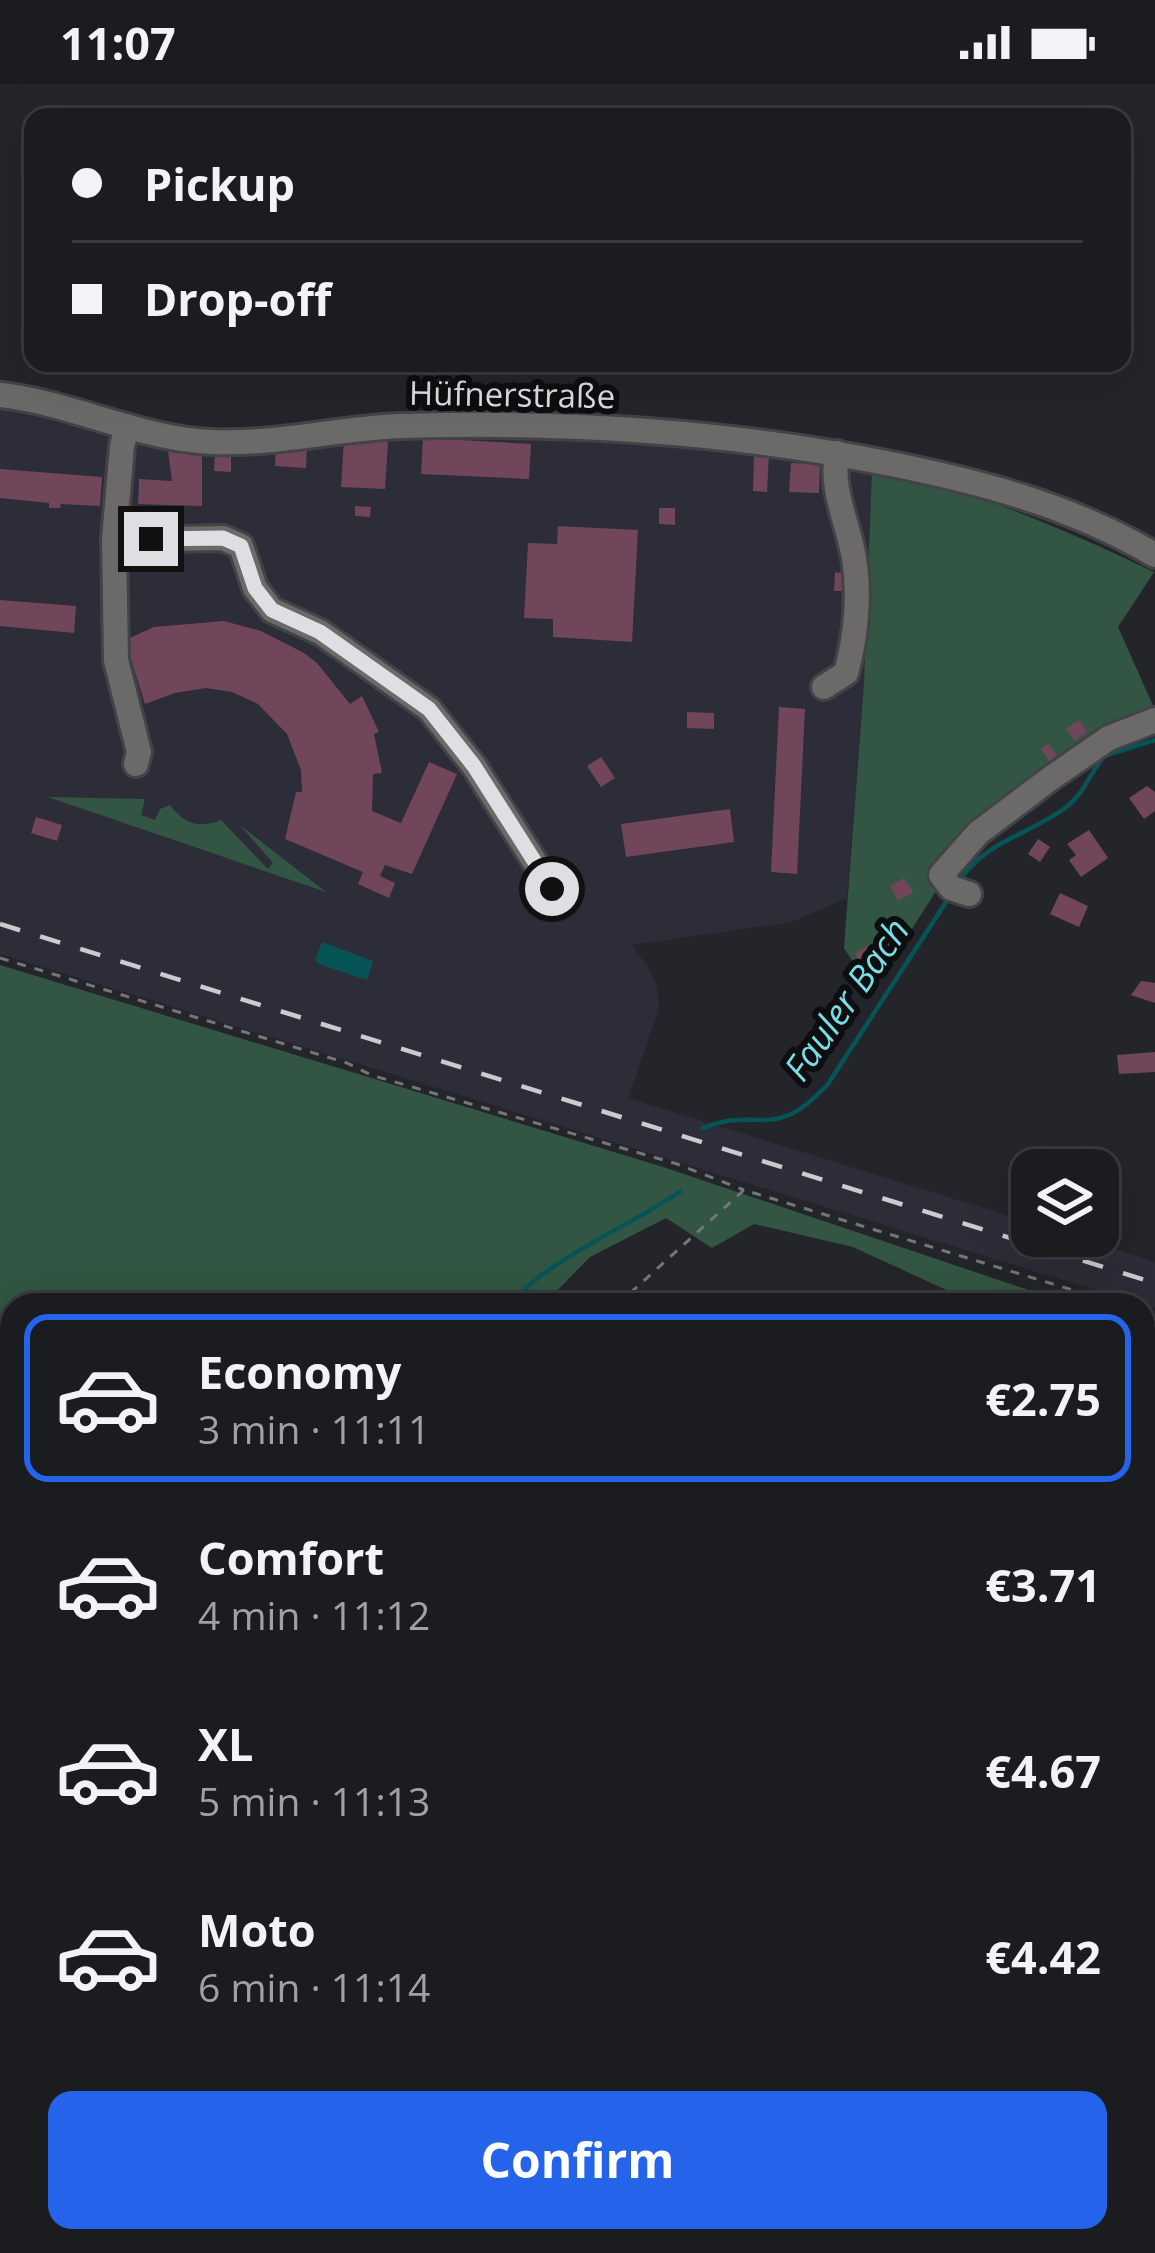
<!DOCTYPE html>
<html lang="en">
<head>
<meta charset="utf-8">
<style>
	:root { --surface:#1b1c20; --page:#242529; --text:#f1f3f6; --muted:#a0a1a5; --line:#393a3e; --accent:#2563eb }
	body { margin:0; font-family:"Open Sans",sans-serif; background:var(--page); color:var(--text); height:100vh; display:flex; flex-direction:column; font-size:45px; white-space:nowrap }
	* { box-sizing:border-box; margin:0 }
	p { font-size:39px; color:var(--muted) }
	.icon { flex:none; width:66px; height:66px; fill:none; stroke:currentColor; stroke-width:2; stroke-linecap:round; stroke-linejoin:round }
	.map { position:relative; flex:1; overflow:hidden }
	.sheet { position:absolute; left:0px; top:1209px; width:1155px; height:960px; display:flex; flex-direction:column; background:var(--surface); border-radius:36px 36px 0 0; box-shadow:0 12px 48px #0002,0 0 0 3px var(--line) }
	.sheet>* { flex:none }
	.top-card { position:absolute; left:24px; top:24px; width:1107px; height:264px; border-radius:24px; box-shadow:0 12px 48px #0002,0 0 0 3px var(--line); display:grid; align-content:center; height:264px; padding:0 48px; background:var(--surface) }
	.tools { position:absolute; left:1011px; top:1065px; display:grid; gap:24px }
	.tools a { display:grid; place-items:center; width:108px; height:108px; border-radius:24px; background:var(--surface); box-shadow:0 12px 48px #0002,0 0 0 3px var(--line); font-size:60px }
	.end { position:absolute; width:54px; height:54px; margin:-27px; border:15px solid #dedfe2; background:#111; box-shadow:0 0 0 6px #111 }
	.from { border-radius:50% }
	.top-card b { display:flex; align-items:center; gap:42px; height:114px; font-size:45px }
	.top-card b+b { border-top:3px solid var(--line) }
	.top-card i { width:30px; height:30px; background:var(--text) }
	ul { padding:21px 0 0; list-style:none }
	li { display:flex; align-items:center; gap:36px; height:168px; margin:0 24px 18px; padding:0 24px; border:6px solid transparent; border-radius:24px }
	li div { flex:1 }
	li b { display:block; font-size:45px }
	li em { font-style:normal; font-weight:700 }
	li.selected { border-color:var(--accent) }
	li>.icon { width:108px; height:108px; stroke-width:1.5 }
	.cta { display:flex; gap:24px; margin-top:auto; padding:24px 48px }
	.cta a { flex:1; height:138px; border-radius:24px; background:var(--accent); color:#fff; font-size:48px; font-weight:700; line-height:138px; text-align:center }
	.status { display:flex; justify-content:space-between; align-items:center; height:84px; padding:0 60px; background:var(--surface); direction:ltr }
	.status svg { height:33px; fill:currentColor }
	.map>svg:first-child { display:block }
	.built { fill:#2c2d38 }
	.green { fill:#325643 }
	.water { fill:#075457 }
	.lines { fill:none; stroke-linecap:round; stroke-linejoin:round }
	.stream { stroke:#075457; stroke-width:4.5 }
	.building { fill:#71465b }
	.minor-casing { stroke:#424347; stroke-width:30 }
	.path { stroke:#75767a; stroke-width:3; stroke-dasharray:9 9; stroke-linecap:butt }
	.minor { stroke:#6c6969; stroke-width:24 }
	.rail { stroke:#cacbce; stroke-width:4.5; stroke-dasharray:21 21; stroke-linecap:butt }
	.route { stroke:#dedfe2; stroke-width:15 }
	.labels { text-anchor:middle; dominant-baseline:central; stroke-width:12; stroke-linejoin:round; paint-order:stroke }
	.street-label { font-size:33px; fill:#dedfe2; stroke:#0e0e10 }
	.water-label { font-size:36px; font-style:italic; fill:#77dee4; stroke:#0e0e10 }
</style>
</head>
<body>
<div class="status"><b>11:07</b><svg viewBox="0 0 49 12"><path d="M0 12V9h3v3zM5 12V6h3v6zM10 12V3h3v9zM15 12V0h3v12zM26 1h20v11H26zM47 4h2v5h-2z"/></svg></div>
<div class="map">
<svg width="1155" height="2169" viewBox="0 0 1155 2169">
	<rect width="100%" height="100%" fill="#24252a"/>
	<path class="built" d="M0,320L169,363L535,350L632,354L872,385L864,599L847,814L791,838L632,861L648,883L657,903L659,925L628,1014L1032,1139V1152H1073L1155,1178V1224L0,870Z"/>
	<path class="green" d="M872,385C974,406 1060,443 1154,488L1118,543L1155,626L968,750L926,792L936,807L872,908L844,864L864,599Z
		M48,713L145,715L141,731L155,736L160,725L170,721C184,740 199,745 221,736L268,785L273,779L240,741L326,808Z
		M0,881L660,1082L1073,1221H979L853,1163L754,1140L712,1164L666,1134L590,1173L543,1221H12V1521L0,1529Z
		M1143,1244L1155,1246V1381L1143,1361Z
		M1155,1531V1903L1143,1884V1546Z"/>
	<path class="water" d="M322,858L373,877L367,896L319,880L315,876Z"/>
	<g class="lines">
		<path class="stream" d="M958,799C984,757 1029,751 1065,724C1083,711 1090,690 1104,672L1155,656
			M703,1044C759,1021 773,1060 828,1000L948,815
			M512,1221C535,1181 640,1137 681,1107
			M0,1519L12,1511
			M1143,1796L1155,1802"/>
	</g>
	<path class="building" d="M423,354L531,360L529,395L421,390Z
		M344,356L388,358L385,405L341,403Z
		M276,358L307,360L306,384L275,382Z
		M168,367L202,368V422L138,420L139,395L172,397Z
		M215,370H231V388L214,387Z
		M754,370H769L767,408L753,407Z
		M791,379L820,380L819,409L789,408Z
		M0,385L102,393L100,422L61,420L60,424H49V419L0,414Z
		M355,422L371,423L370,433L355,432Z
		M659,424H675V441L659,440Z
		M558,442L638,446L632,558L553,553V535L524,534L528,459L557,460Z
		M835,488L847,490V507H834Z
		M0,516L76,522L74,549L0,542Z
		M224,537L261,547L304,569L317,579L350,620L362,612L379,648L374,650L382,689L373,690L372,727L401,739L429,678L457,690L412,790L385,781L380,792L395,799L389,814L358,800L363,788L285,755L296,708H302L301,686L287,650L258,620L232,608L206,604L175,609L145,620L125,556L154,543Z
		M779,623L805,625L797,790L771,788Z
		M687,628L714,629V645L687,644Z
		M1079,636L1087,648L1075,657L1066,645Z
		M1049,660L1057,672L1049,677L1041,665Z
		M601,673L615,694L601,703L587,682Z
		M1147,702L1155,708V727L1144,735L1129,714Z
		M730,725L734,758L626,773L621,740Z
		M36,733L62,741L57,757L31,749Z
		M1089,746L1108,774L1081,793L1069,776L1076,771L1067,760Z
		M1038,755L1050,763L1040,778L1028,770Z
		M904,794L913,808L898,817L890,802Z
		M1060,809L1088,822L1079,843L1050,830Z
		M867,862L876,874L864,882L855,870Z
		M1141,897L1155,899V919L1131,911Z
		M1155,968V988L1119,990L1117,971Z"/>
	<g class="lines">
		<g class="minor-casing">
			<path id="minor" d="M0,311C72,319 140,355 212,358C275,361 339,344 402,342C563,337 723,347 881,378C978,397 1070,421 1155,471
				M127,342L122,362L114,456L116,576L139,668L136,680
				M114,456L223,454L241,462L255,504L272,526L320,548L429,625L474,682L552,805
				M824,603L846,589C856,553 860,510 854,474C848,438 830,406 837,369
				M969,810L951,804L941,791L978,749L1051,694L1109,654L1155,636
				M0,1809L12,1802"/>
		</g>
		<path class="path" d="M0,874L347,979L371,991L677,1080L744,1106
			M617,1221L744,1106L1122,1221
			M1143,1228L1155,1232
			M1085,2169L1155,2158"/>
		<use href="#minor" class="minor"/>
		<path class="rail" d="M0,840L1155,1199"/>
	</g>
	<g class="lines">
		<path class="route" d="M151,455L223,454L241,462L255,504L272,526L320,548L429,625L474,682L552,805"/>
	</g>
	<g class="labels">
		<g class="street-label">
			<text transform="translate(512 310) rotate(1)">Hüfnerstraße</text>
		</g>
		<g class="water-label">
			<text transform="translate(846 915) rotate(-55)">Fauler Bach</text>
		</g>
	</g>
</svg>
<div class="tools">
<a><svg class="icon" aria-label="layers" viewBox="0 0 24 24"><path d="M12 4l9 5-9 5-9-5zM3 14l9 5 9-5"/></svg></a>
</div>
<i class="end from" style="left:552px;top:805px"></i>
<i class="end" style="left:151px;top:455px"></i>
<div class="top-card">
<b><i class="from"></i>Pickup</b>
<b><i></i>Drop-off</b>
</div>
<section class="sheet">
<ul>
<li class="selected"><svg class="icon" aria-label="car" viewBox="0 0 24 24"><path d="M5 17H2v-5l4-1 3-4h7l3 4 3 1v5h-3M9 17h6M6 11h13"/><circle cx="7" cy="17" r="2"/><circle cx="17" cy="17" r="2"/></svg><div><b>Economy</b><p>3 min · 11:11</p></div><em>€2.75</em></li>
<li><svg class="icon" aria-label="car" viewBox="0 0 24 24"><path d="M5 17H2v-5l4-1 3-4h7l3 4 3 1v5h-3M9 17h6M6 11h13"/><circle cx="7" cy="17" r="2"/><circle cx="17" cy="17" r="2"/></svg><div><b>Comfort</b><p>4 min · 11:12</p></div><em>€3.71</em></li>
<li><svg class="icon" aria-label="car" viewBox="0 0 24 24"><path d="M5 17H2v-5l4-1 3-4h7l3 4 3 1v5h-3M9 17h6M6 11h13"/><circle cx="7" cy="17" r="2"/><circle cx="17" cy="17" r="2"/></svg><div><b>XL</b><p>5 min · 11:13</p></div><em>€4.67</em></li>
<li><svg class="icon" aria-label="car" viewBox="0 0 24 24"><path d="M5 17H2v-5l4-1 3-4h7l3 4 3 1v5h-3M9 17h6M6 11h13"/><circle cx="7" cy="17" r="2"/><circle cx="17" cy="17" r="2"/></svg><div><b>Moto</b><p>6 min · 11:14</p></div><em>€4.42</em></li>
</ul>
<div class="cta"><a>Confirm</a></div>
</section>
</div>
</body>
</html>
